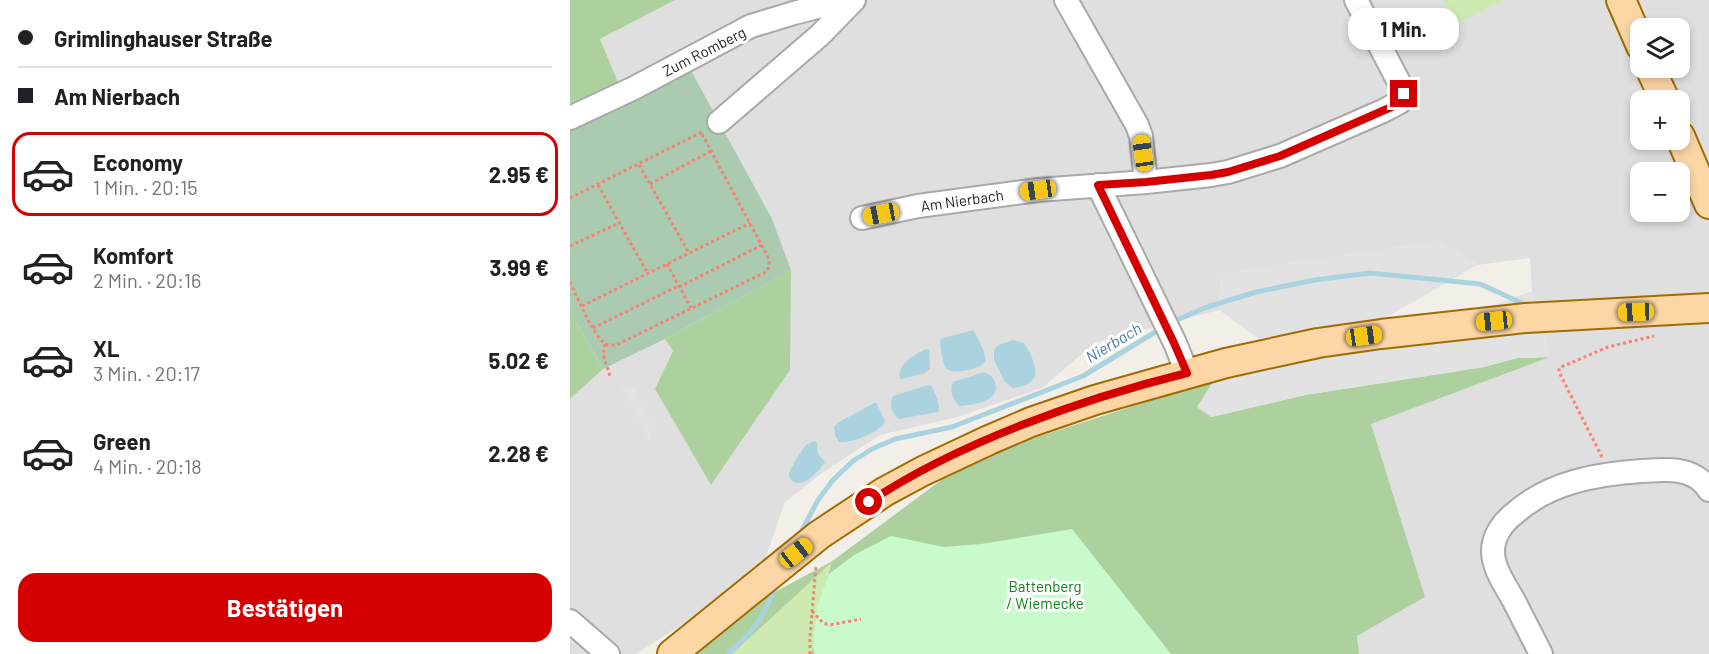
<!DOCTYPE html>
<html lang="de">
<head>
<meta charset="utf-8">
<style>
	:root { --surface:#fff; --page:#f6f6f6; --text:#202124; --muted:#757577; --line:#e0e0e0; --accent:#d40000 }
	body { margin:0; font-family:Barlow,sans-serif; background:var(--page); color:var(--text); height:100vh; display:flex; flex-direction:column; font-size:22px; white-space:nowrap }
	* { box-sizing:border-box; margin:0 }
	p { font-size:20px; color:var(--muted) }
	.icon { flex:none; width:33px; height:33px; fill:none; stroke:currentColor; stroke-width:2; stroke-linecap:round; stroke-linejoin:round }
	.map { position:relative; flex:1; overflow:hidden }
	.sheet { display:flex; flex-direction:column; background:var(--surface); width:570px }
	.sheet>* { flex:none }
	.guide { display:grid; align-content:center; height:132px; padding:0 18px; background:var(--surface) }
	.fabs { position:absolute; left:1060px; top:18px; display:grid; gap:12px }
	.fabs a { display:grid; place-items:center; width:60px; height:60px; border-radius:12px; background:var(--surface); box-shadow:0 3px 9px #0003; font-size:30px }
	.end { position:absolute; width:27px; height:27px; margin:-14px; border:8px solid #d40000; background:#fff; box-shadow:0 0 0 3px #fff }
	.from { border-radius:50% }
	.bubble { position:absolute; height:42px; border-radius:18px; background:var(--surface); box-shadow:0 3px 9px #0003; font-size:20px; font-weight:700; line-height:42px; text-align:center }
	.car { position:absolute; width:18px; height:36px; margin:-18px -9px; border-radius:8px; box-shadow:0 0 4px 2px #0007; background:linear-gradient(#f5c518 24%,#345 0 40%,#f5c518 0 76%,#345 0 86%,#f5c518 0) }
	.guide b { display:flex; align-items:center; gap:21px; height:57px; font-size:22px }
	.guide b+b { border-top:2px solid var(--line) }
	.guide i { width:15px; height:15px; background:var(--text) }
	ul { padding:0; list-style:none }
	li { display:flex; align-items:center; gap:18px; height:84px; margin:0 12px 9px; padding:0 6px; border:3px solid transparent; border-radius:18px }
	li div { flex:1 }
	li b { display:block; font-size:22px }
	li em { font-style:normal; font-weight:700 }
	li.active { border-color:var(--accent) }
	li>.icon { width:54px; height:54px; stroke-width:1.5 }
	.action { display:flex; gap:12px; margin-top:auto; padding:12px 18px }
	.action a { flex:1; height:69px; border-radius:18px; background:var(--accent); color:#fff; font-size:24px; font-weight:700; line-height:69px; text-align:center }
	main { display:flex; flex:1; min-height:0 }
	.map>svg:first-child { display:block }
	.residential { fill:#e0dfdf; fill-rule:evenodd }
	.grass { fill:#cdebb0 }
	.forest { fill:#add19e }
	.cemetery { fill:#aacbaf }
	.park { fill:#c8facc }
	.parking { fill:#e2e2e2 }
	.water { fill:#aad3df }
	.lines { fill:none; stroke-linecap:round; stroke-linejoin:round }
	.stream { stroke:#aad3df; stroke-width:5 }
	.minor-casing { stroke:#a9a9a9; stroke-width:26 }
	.major-casing { stroke:#a06b00; stroke-width:32 }
	.path { stroke:#fa8072; stroke-width:3; stroke-dasharray:3 3; stroke-linecap:butt }
	.minor { stroke:#fff; stroke-width:22 }
	.major { stroke:#fcd6a4; stroke-width:28 }
	.route { stroke:#d40000; stroke-width:8 }
	.labels { text-anchor:middle; dominant-baseline:central; stroke-width:6; stroke-linejoin:round; paint-order:stroke }
	.street-label { font-size:15px; fill:#222; stroke:#fff }
	.park-label { font-size:15px; fill:#0c8416; stroke:#fff }
	.water-label { font-size:16px; font-style:italic; fill:#4a7aab; stroke:#fff }
</style>
</head>
<body>
<main>
<section class="sheet">
<div class="guide">
<b><i class="from"></i>Grimlinghauser Straße</b>
<b><i></i>Am Nierbach</b>
</div>
<ul>
<li class="active"><svg class="icon" aria-label="car" viewBox="0 0 24 24"><path d="M5 17H2v-5l4-1 3-4h7l3 4 3 1v5h-3M9 17h6M6 11h13"/><circle cx="7" cy="17" r="2"/><circle cx="17" cy="17" r="2"/></svg><div><b>Economy</b><p>1 Min. · 20:15</p></div><em>2.95 €</em></li>
<li><svg class="icon" aria-label="car" viewBox="0 0 24 24"><path d="M5 17H2v-5l4-1 3-4h7l3 4 3 1v5h-3M9 17h6M6 11h13"/><circle cx="7" cy="17" r="2"/><circle cx="17" cy="17" r="2"/></svg><div><b>Komfort</b><p>2 Min. · 20:16</p></div><em>3.99 €</em></li>
<li><svg class="icon" aria-label="car" viewBox="0 0 24 24"><path d="M5 17H2v-5l4-1 3-4h7l3 4 3 1v5h-3M9 17h6M6 11h13"/><circle cx="7" cy="17" r="2"/><circle cx="17" cy="17" r="2"/></svg><div><b>XL</b><p>3 Min. · 20:17</p></div><em>5.02 €</em></li>
<li><svg class="icon" aria-label="car" viewBox="0 0 24 24"><path d="M5 17H2v-5l4-1 3-4h7l3 4 3 1v5h-3M9 17h6M6 11h13"/><circle cx="7" cy="17" r="2"/><circle cx="17" cy="17" r="2"/></svg><div><b>Green</b><p>4 Min. · 20:18</p></div><em>2.28 €</em></li>
</ul>
<div class="action"><a>Bestätigen</a></div>
</section>
<div class="map">
<svg width="1139" height="654" viewBox="0 0 1139 654">
	<rect width="100%" height="100%" fill="#f2efe9"/>
	<path class="residential" d="M105,0H1139V654H789L787,636L855,597L800,424L980,357L962,291L960,258L907,265L898,258L651,273L649,310L526,342L472,388L387,417L310,435L252,473L215,502L190,574L66,654H0V399L33,369L95,339L103,351L141,484L136,101L119,68L56,101L30,39ZM1071,28H1110V68H1071ZM1071,100H1110V140H1071ZM1071,172H1110V212H1071Z"/>
	<path class="grass" d="M873,0H933L886,24Z
		M261,562L241,654H162Z"/>
	<path class="forest" d="M0,0H105L30,39L56,101L0,130Z
		M221,270L220,370L141,485L85,389L103,351L95,339Z
		M0,311L33,369L0,399Z
		M980,357L801,424L855,597L787,636L789,654H241L261,563L162,654H88L261,562L382,472L452,442L644,380L641,417L735,395L914,367L947,358Z"/>
	<path class="cemetery" d="M119,67L202,219L221,270L95,339L33,369L0,311V130Z"/>
	<path class="park" d="M502,529L601,654H245L243,648L247,607L259,574L284,555L321,536L374,547L411,544Z"/>
	<path class="parking" d="M869,240L898,258L907,265L807,323L696,344L649,310L651,273Z
		M962,291L980,357L947,358L914,367L735,395L641,417L627,407L644,380L717,364L805,348Z
		M64,387L83,423L79,441L51,388Z"/>
	<path class="water" d="M403,330C407,336 417,354 415,361C413,369 382,375 377,369C372,363 371,349 370,342V339Z
		M443,340C445,341 451,342 453,343C459,347 469,371 464,378C460,385 450,387 443,388L435,382L424,360V350L428,345Z
		M356,349L359,350L360,369L355,373L332,379L330,378C327,364 345,354 356,349Z
		M414,372C421,375 425,378 426,387C427,402 402,405 390,406C383,400 379,391 383,382Z
		M358,385L362,386C365,394 371,404 368,412L329,419C322,414 318,404 323,396Z
		M306,402L315,421C310,433 282,443 269,442L265,435L264,426L269,422Z
		M245,441L247,443C246,454 250,455 255,462C250,470 235,487 224,482C221,480 219,478 219,475C219,469 232,450 236,445C239,443 241,442 245,441Z"/>
	<g class="lines">
		<path class="stream" d="M602,322L637,307L686,292L745,280L800,273L910,284L954,304H959
			M229,536L248,500L263,480L283,461L302,449L325,439L382,427L513,376L592,328
			M158,654L178,635L191,618L208,583"/>
		<g class="minor-casing">
			<path id="minor" d="M496,0L567,125L571,136L576,182
				M0,118L64,88L181,26L224,13L274,0
				M149,122L250,35L284,0
				M528,185L605,343L617,373
				M292,218L348,206L468,190L576,182L641,175L658,172L710,156L813,111L830,102L833,94L832,88L786,0
				M0,621L38,654
				M971,654C962,636 953,619 944,601C936,586 923,569 923,551C923,536 933,522 945,513C980,482 1027,474 1072,471C1088,470 1108,468 1122,475C1129,478 1135,484 1139,490"/>
		</g>
		<g class="major-casing">
			<path id="major" d="M1051,0L1071,46
				M1080,68L1095,100
				M1110,136L1139,204
				M102,654L249,535L314,492L353,471L419,440L461,422L525,400L656,363L748,343L811,334L956,318L1139,308"/>
		</g>
		<path class="path" d="M69,165L119,253
			M80,184L141,151
			M28,185L78,274
			M0,198L132,132
			M0,246L49,223
			M97,264L121,308
			M0,282C7,297 22,332 33,342C37,346 41,345 46,345L196,272L199,267V259L132,134
			M109,287L192,245
			M12,306L180,223
			M23,328L108,286
			M35,344L33,354L40,376
			M1032,457L989,372V368L1038,347L1084,336
			M242,611L253,623L260,625L291,619
			M240,654V637L246,566"/>
		<use href="#minor" class="minor"/>
		<use href="#major" class="major"/>
	</g>
	<g class="lines">
		<path class="route" d="M299,502C389,442 512,399 617,373L604,343L528,185L576,182L641,175L658,172L710,156L826,105L830,102L834,94"/>
	</g>
	<g class="labels">
		<g class="street-label">
			<text transform="translate(134 51) rotate(-27)">Zum Romberg</text>
			<text transform="translate(392 200) rotate(-8)">Am Nierbach</text>
		</g>
		<g class="park-label">
			<text x="475" y="586">Battenberg<tspan x="475" dy="17">/ Wiemecke</tspan></text>
		</g>
		<g class="water-label">
			<text transform="translate(543 342) rotate(-31)">Nierbach</text>
		</g>
	</g>
</svg>
<div class="fabs">
<a><svg class="icon" aria-label="layers" viewBox="0 0 24 24"><path d="M12 4l9 5-9 5-9-5zM3 14l9 5 9-5"/></svg></a>
<a>+</a>
<a>−</a>
</div>
<i class="end from" style="left:299px;top:502px"></i>
<i class="end" style="left:834px;top:94px"></i>
<div class="bubble" style="left:778px;top:8px;width:111px">1 Min.</div>
<i class="car" style="left:573px;top:153px;rotate:352deg"></i>
<i class="car" style="left:468px;top:190px;rotate:262deg"></i>
<i class="car" style="left:311px;top:214px;rotate:259deg"></i>
<i class="car" style="left:1066px;top:312px;rotate:268deg"></i>
<i class="car" style="left:924px;top:321px;rotate:264deg"></i>
<i class="car" style="left:794px;top:336px;rotate:82deg"></i>
<i class="car" style="left:226px;top:553px;rotate:52deg"></i>
</div>
</main>
</body>
</html>
